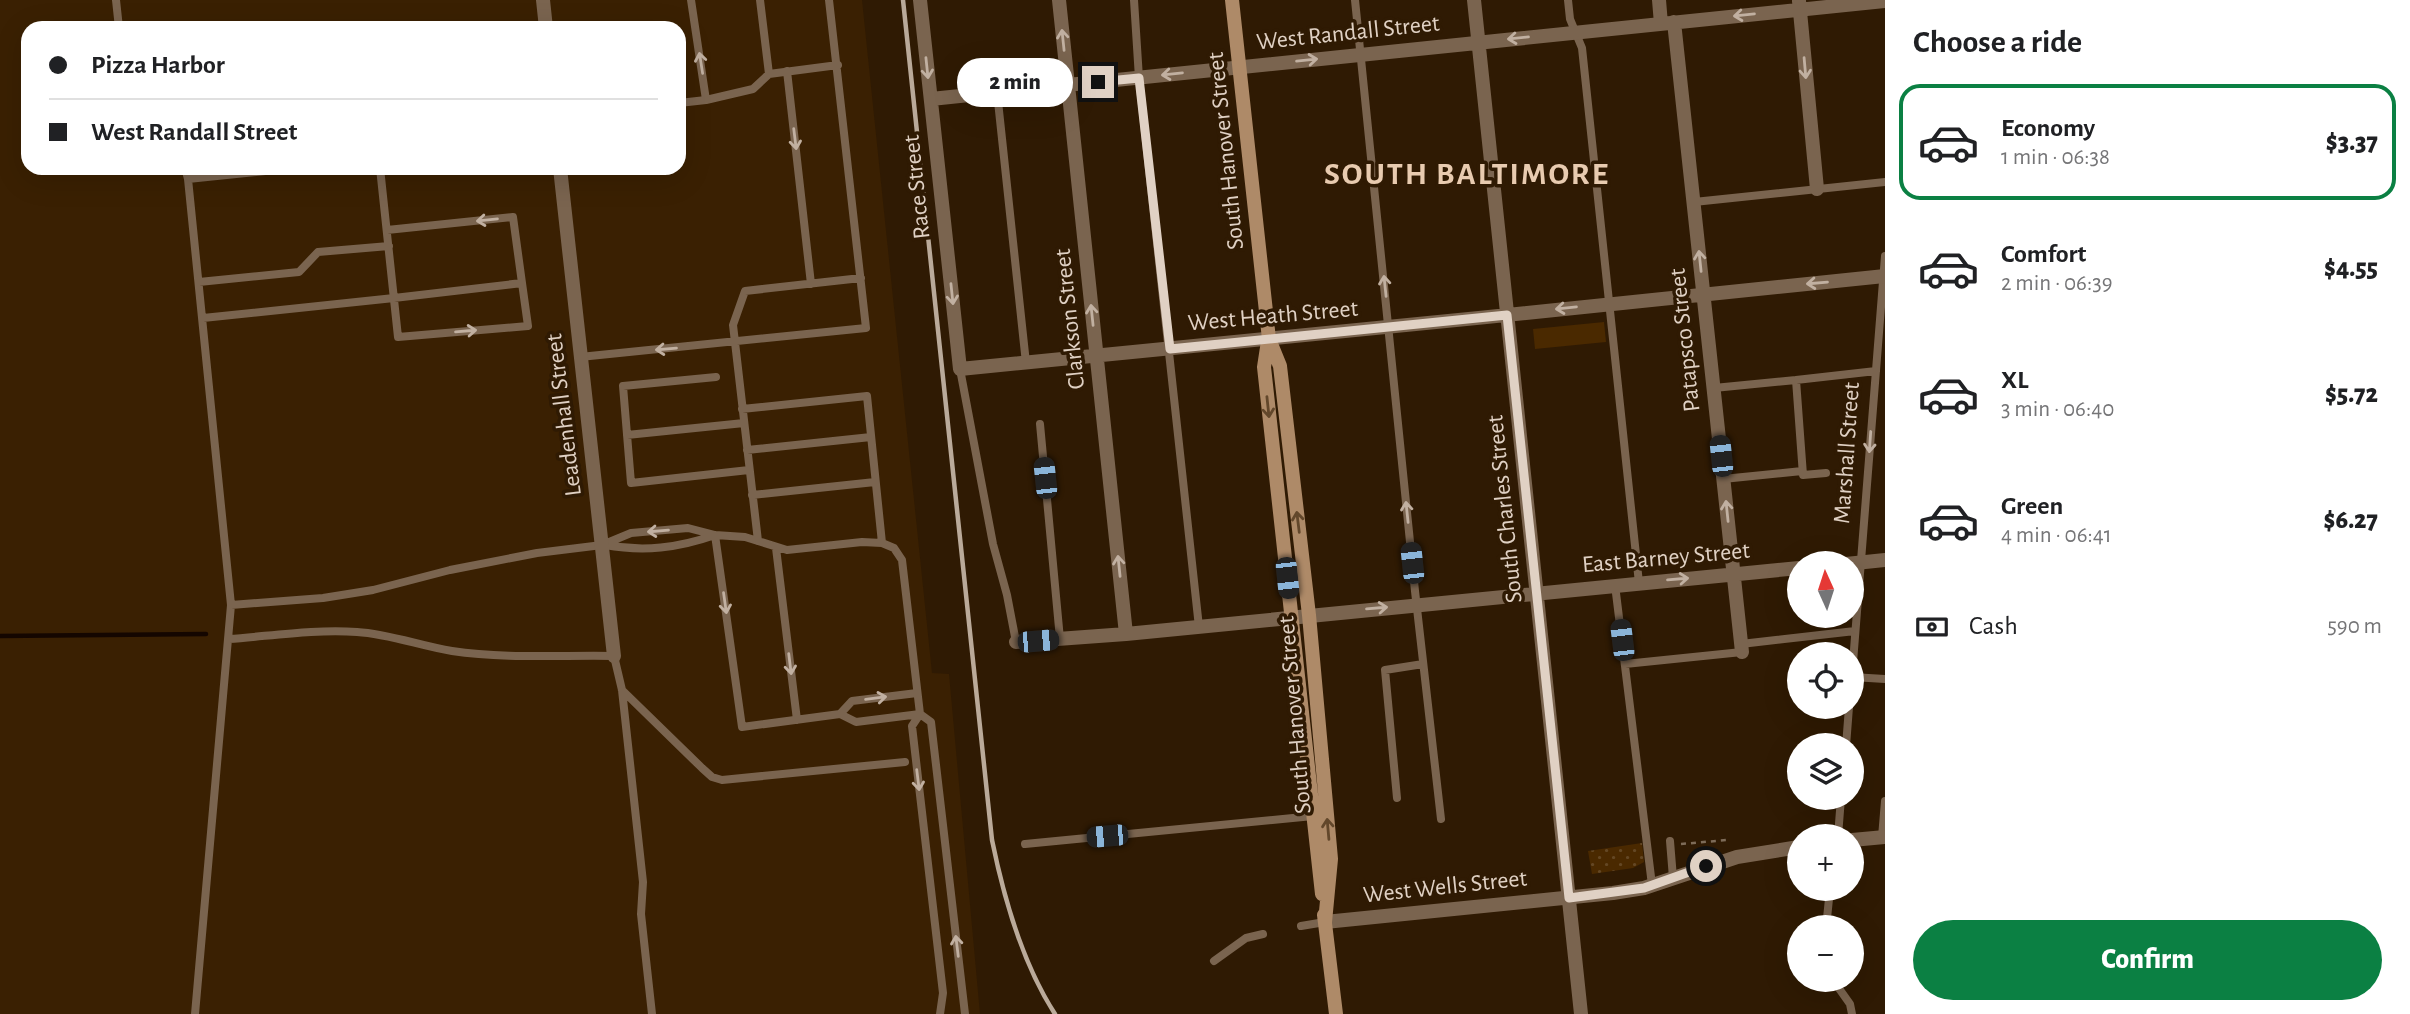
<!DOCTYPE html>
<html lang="en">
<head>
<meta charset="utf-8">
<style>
	:root { --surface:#fff; --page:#f6f6f6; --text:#202124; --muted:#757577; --line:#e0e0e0; --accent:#0b8043 }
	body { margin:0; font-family:"Alegreya Sans",sans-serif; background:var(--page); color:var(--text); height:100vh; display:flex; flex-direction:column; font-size:26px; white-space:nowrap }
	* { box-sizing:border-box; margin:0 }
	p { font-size:23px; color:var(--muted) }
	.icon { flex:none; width:38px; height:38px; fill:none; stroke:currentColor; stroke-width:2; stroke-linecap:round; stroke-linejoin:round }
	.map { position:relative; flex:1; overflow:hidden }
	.side { display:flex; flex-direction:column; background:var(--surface); width:525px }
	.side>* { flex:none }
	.guide { position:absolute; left:21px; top:21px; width:665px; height:154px; border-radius:21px; box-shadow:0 7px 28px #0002; display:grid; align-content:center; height:154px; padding:0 28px; background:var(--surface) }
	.needle { width:46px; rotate:357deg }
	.controls { position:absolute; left:1787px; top:551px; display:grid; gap:14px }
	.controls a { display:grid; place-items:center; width:77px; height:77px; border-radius:50%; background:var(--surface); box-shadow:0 7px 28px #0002; font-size:35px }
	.end { position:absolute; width:32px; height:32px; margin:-16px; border:9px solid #e0d1c4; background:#111; box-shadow:0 0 0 4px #111 }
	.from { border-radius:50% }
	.bubble { position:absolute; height:49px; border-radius:24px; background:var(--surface); box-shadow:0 7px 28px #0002; font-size:23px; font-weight:800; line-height:49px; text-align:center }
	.car { position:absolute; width:21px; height:42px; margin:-21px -10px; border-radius:9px; box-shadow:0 0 5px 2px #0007; background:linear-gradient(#222 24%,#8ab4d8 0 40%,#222 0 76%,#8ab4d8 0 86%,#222 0) }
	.guide b { display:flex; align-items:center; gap:24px; height:66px; font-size:26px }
	.guide b+b { border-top:2px solid var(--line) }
	.guide i { width:18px; height:18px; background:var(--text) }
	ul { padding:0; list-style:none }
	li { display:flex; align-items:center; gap:21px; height:116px; margin:0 14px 10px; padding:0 14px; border:4px solid transparent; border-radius:21px }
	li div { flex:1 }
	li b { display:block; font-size:26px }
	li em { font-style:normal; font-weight:800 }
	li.on { border-color:var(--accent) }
	li>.icon { width:63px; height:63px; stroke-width:1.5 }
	h2 { padding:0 28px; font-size:32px; line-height:84px }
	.pay { display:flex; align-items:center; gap:18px; height:77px; padding:0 28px; font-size:26px }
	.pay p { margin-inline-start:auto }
	.action { display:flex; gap:14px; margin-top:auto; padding:14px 28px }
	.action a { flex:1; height:80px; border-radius:42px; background:var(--accent); color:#fff; font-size:28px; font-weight:800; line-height:80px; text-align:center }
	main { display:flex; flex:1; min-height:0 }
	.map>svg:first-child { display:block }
	.built { fill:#3a2002; fill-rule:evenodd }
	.grass { fill:url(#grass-dots) }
	.garden { fill:#4a2900 }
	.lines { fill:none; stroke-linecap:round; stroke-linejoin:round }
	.stream { stroke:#140600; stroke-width:4.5 }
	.path { stroke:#7d6b58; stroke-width:2.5; stroke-dasharray:5 5; stroke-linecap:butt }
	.lane { stroke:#7a644f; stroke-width:8 }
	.street { stroke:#7a644f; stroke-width:14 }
	.secondary { stroke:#ae8a68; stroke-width:14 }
	.rail { stroke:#baaa9a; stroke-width:4.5 }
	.oneway { stroke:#c1b0a1 }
	.oneway2 { stroke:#62472b }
	.route { stroke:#e0d1c4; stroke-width:9 }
	.labels { text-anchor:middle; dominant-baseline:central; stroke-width:7; stroke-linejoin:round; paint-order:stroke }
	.street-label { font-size:24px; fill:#e0d1c4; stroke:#2f1a03 }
	.district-label { font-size:32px; font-weight:bold; letter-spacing:2px; fill:#e8cbb0; stroke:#2f1a03 }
</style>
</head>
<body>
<main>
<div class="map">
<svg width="1885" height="1014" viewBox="0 0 1885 1014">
	<defs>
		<pattern id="grass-dots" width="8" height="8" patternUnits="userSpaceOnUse" patternTransform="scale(1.75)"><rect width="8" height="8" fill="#4a2900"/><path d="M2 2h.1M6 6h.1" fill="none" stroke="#644724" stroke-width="1.8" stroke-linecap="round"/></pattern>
	</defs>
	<rect width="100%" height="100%" fill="#2f1a03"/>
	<path class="built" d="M0,0H862L932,673L949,674L980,1014H0ZM28,28H679V168H28Z"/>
	<path class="grass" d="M1642,843L1644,862L1633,868L1592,874L1588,851Z"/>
	<path class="garden" d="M1604,322L1606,342L1535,349L1533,329Z"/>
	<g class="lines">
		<path class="stream" d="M0,636L206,634"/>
		<path class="path" d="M1681,844L1727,840"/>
		<path class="lane" d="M116,0L119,28
			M760,0L769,74
			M1134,0L1139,78L1199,627
			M1355,0L1415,591L1441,819
			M1568,0L1570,19L1582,48L1639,583
			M787,71L811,284
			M997,92L1026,363
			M706,100L753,89L769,74L838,65
			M679,103L706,100L691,0
			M185,168L188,179L294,168
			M188,179L231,605L323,598L373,590L450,570L537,553L602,545L631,533L688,528L715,535L745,537L787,550L862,542L882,543L894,548L902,560L920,714L912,726L943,993L940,1014
			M1694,202L1885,182
			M387,230L513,217L522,283
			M199,282L299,272L318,252L389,246
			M203,318L394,298L522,283L528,326L398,337L380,168
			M580,357L866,328L829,0
			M960,369L993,544L1007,595L1016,642
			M716,377L623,386L631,483L749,470
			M1714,388L1796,380
			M742,409L867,396L882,543
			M1040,424L1060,639
			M627,435L744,423
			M747,450L871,437
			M1826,473L1803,475L1796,380L1876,371
			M1723,479L1802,471
			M752,495L875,482
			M715,535L742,727L840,714L856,722L920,714L931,722L965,1014
			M758,541L733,325L745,291L861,278
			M605,545C644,552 678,548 715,535
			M776,548L797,720
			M1615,585L1652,885
			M229,639C271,636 315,629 357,632C390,634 420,646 452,651C505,659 561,655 614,656L622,690L643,882L641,914L652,1014
			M1741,644L1855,631
			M1625,664L1742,652
			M1852,675L1885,256
			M1852,677L1885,679
			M622,690L702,768L712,777L722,780L905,762
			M840,714L852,701L917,693
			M1846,746L1849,707
			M1397,798L1385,670L1423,664
			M1838,836L1841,798
			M1882,837L1885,801
			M1670,841L1673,878
			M1025,844L1313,816
			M1301,926L1325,922
			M1826,928L1830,889
			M1214,961L1246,938L1263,934
			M1833,980L1850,1004L1852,1014
			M195,1014L231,605"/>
		<path class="street" d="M543,0L546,28
			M920,0L960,369C1268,340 1577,308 1885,276
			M1059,0L1126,634
			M1474,0L1581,1014
			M1659,0L1661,24
			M1799,1L1817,189
			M1674,22L1742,652
			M931,99L1885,1
			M560,168L614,656
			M1846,564L1885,560
			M1016,642L1126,634L1799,568
			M1852,840L1885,837
			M1325,922L1613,893L1644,888L1737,857L1799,847"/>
		<path class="secondary" d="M1232,0L1269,339L1280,366L1309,615L1331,859L1325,922
			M1268,341L1264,367L1322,894
			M1324,915L1336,1014"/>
		<path class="rail" d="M903,0L992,840C1004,899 1022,963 1055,1014"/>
	</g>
	<defs><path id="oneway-shaft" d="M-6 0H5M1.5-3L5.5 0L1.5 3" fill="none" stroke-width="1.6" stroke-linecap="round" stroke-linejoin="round" transform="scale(1.75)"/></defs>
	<g class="oneway">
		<use href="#oneway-shaft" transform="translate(1744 15) rotate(174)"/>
		<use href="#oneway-shaft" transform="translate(1518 38) rotate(174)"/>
		<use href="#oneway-shaft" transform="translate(1063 40) rotate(-96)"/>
		<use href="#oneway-shaft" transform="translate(1307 60) rotate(-6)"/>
		<use href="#oneway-shaft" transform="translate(701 63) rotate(-99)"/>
		<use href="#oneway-shaft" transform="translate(927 68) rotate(84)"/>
		<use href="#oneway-shaft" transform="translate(1805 68) rotate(85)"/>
		<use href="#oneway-shaft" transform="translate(1172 74) rotate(174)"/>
		<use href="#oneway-shaft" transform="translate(795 139) rotate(83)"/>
		<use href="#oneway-shaft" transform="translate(487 220) rotate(174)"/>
		<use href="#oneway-shaft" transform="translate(1700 261) rotate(-96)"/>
		<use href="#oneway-shaft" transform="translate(1817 283) rotate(175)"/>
		<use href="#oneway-shaft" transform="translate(1385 286) rotate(-96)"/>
		<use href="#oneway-shaft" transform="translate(952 294) rotate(84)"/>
		<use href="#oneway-shaft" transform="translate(1566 308) rotate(174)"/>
		<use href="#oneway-shaft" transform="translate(1092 315) rotate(-96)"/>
		<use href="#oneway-shaft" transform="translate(466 331) rotate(-5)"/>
		<use href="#oneway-shaft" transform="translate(666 349) rotate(175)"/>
		<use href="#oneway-shaft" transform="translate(1870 442) rotate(94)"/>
		<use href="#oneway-shaft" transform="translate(1727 511) rotate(-96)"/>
		<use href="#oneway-shaft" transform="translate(1407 512) rotate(-96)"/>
		<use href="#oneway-shaft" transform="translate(658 531) rotate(175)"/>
		<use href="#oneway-shaft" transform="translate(1119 566) rotate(-96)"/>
		<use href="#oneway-shaft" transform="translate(1678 579) rotate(-5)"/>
		<use href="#oneway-shaft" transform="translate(725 603) rotate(82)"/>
		<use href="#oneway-shaft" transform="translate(1377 608) rotate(-5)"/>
		<use href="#oneway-shaft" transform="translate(790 664) rotate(83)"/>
		<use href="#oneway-shaft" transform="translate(876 698) rotate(-7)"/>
		<use href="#oneway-shaft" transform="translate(918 780) rotate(83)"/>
		<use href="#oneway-shaft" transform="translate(957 946) rotate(-97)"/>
	</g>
	<g class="oneway2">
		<use href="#oneway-shaft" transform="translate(1268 407) rotate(84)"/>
		<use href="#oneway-shaft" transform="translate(1298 522) rotate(-97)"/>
		<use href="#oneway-shaft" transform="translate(1328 829) rotate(-95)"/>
	</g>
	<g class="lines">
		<path class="route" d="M1098,82L1139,78L1170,349L1507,315L1569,898L1644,888L1706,866"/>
	</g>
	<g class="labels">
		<g class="street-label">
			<text transform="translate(1348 33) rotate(-6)">West Randall Street</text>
			<text transform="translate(1226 151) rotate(-96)">South Hanover Street</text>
			<text transform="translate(917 187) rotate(-96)">Race Street</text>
			<text transform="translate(1273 316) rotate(-5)">West Heath Street</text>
			<text transform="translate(1070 319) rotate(-96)">Clarkson Street</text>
			<text transform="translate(1685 340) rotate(-96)">Patapsco Street</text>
			<text transform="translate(564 415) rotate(-97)">Leadenhall Street</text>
			<text transform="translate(1847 453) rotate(-86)">Marshall Street</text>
			<text transform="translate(1505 509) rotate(-96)">South Charles Street</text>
			<text transform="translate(1666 558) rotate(-5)">East Barney Street</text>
			<text transform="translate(1295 715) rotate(-95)">South Hanover Street</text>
			<text transform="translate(1445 887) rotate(-6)">West Wells Street</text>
		</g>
		<g class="district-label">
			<text x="1467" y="174">SOUTH BALTIMORE</text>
		</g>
	</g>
</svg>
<div class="controls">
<a><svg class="needle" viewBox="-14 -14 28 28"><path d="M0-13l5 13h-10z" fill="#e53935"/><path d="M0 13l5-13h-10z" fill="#757577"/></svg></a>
<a><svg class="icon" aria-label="locate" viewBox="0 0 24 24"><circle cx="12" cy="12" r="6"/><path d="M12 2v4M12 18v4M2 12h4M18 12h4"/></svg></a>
<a><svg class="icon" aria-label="layers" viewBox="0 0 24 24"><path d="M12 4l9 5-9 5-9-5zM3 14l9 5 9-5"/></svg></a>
<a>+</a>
<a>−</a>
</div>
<i class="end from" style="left:1706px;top:866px"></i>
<i class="end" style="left:1098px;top:82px"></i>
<div class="bubble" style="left:957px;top:58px;width:116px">2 min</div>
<i class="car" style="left:1721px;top:456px;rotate:354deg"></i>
<i class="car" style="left:1045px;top:478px;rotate:354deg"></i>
<i class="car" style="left:1412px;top:563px;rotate:354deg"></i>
<i class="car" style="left:1287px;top:578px;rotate:174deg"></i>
<i class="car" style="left:1622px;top:640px;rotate:353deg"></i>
<i class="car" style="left:1038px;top:641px;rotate:85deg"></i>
<i class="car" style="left:1107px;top:836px;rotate:265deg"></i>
<div class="guide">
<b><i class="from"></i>Pizza Harbor</b>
<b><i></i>West Randall Street</b>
</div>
</div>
<section class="side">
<h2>Choose a ride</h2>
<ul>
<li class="on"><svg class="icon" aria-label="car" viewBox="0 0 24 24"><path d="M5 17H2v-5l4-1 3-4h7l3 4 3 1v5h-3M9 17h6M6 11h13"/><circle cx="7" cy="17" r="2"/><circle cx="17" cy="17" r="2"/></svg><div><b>Economy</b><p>1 min · 06:38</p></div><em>$3.37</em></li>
<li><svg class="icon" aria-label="car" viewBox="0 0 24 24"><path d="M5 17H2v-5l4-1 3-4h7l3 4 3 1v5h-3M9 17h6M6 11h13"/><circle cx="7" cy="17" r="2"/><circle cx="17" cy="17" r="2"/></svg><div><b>Comfort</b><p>2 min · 06:39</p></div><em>$4.55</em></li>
<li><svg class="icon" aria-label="car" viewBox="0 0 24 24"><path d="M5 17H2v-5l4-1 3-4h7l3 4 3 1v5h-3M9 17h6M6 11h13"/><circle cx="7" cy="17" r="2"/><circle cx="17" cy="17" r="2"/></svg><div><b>XL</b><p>3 min · 06:40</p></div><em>$5.72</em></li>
<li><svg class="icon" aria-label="car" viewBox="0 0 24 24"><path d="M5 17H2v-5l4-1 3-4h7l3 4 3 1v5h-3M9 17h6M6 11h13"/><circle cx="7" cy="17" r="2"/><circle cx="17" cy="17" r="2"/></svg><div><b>Green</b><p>4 min · 06:41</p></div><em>$6.27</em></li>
</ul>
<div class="pay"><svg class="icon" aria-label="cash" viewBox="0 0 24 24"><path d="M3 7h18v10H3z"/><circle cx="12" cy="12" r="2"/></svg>Cash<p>590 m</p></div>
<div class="action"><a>Confirm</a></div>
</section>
</main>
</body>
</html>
